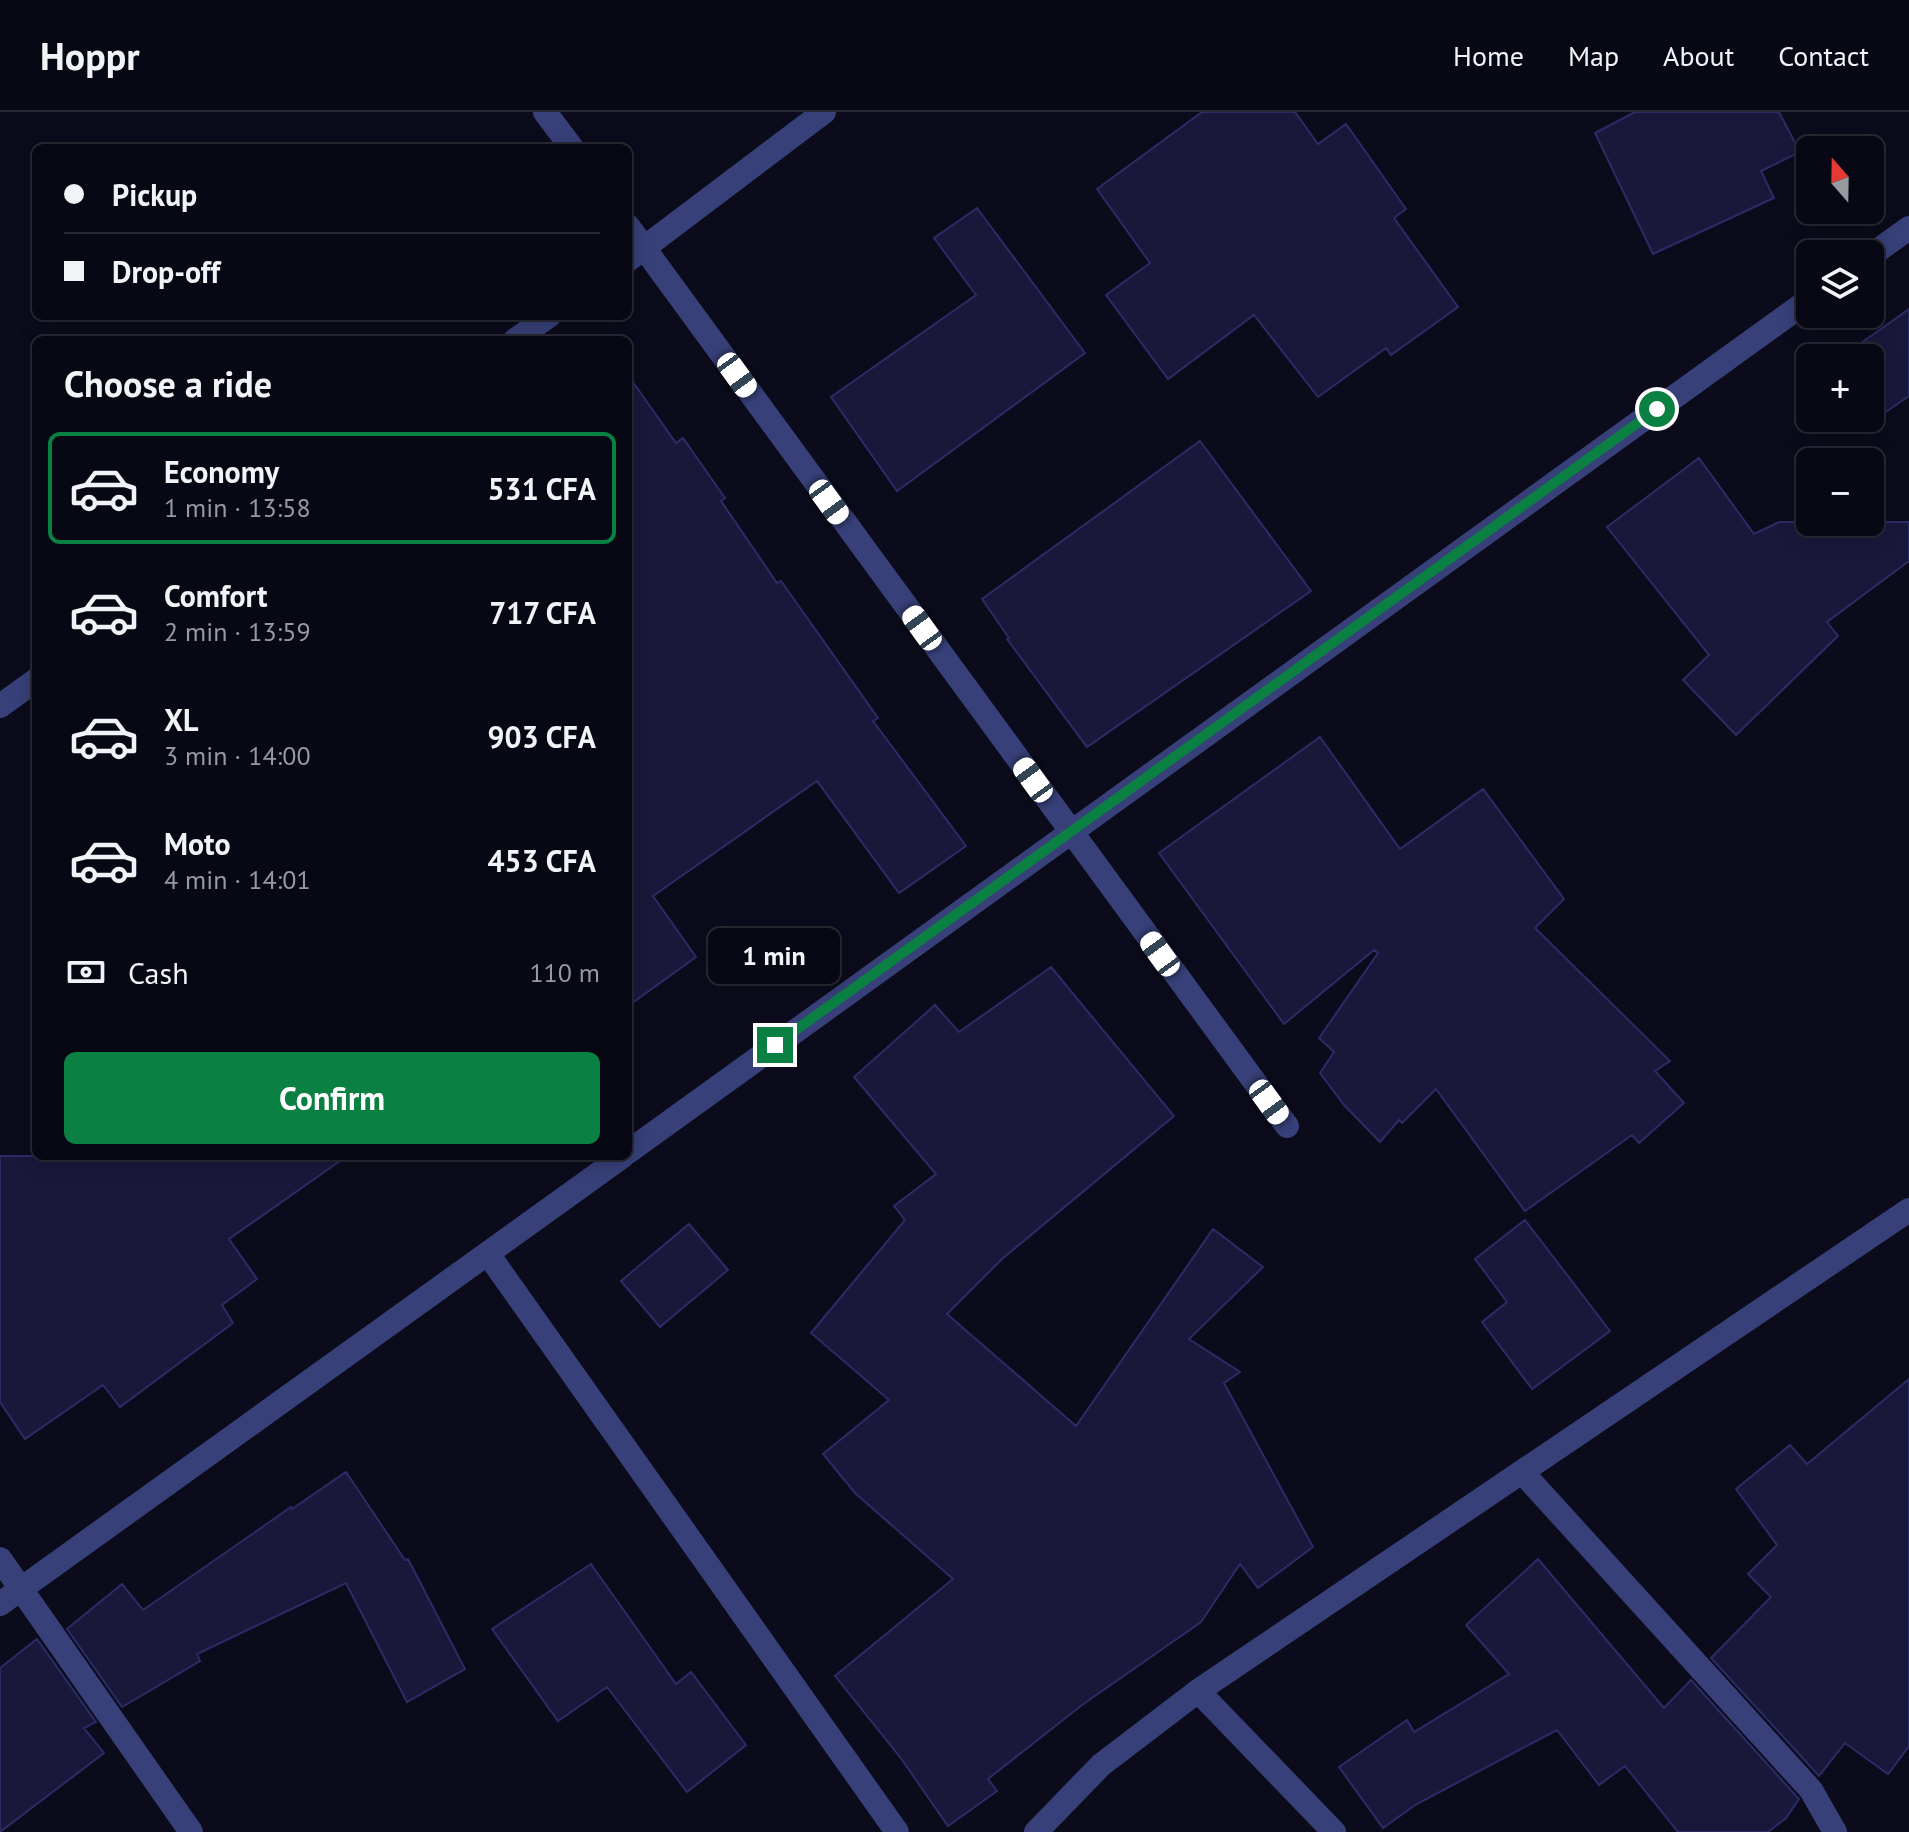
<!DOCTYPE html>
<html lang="en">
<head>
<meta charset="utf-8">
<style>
	:root { --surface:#080814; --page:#161622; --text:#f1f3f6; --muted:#989aa0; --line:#292934; --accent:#0b8043 }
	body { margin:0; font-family:"PT Sans",sans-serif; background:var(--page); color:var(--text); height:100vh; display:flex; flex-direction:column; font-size:30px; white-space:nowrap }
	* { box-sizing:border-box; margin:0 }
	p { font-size:26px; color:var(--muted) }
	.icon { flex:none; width:44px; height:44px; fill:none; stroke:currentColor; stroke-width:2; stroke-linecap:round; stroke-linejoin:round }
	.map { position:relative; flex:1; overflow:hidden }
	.panel { position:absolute; left:32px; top:224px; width:600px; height:824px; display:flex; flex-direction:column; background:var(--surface); border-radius:12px; box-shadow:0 4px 20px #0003,0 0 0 2px var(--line) }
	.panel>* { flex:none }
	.banner { position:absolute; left:32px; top:32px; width:600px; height:176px; border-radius:12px; box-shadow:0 4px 20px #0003,0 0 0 2px var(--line); display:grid; align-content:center; height:176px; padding:0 32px; background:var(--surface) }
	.needle { width:52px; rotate:340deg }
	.buttons { position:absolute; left:1796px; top:24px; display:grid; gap:16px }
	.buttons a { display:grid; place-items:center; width:88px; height:88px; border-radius:12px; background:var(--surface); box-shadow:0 4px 20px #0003,0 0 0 2px var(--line); font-size:40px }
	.end { position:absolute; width:36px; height:36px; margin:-18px; border:10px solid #0b8043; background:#fff; box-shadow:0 0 0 4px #fff }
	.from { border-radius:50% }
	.bubble { position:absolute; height:56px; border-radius:12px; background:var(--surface); box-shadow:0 4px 20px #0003,0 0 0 2px var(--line); font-size:26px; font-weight:700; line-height:56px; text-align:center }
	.car { position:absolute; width:24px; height:48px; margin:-24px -12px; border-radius:10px; box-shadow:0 0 6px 2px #0007; background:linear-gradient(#fff 24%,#345 0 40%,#fff 0 76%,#345 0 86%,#fff 0) }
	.banner b { display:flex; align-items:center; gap:28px; height:76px; font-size:30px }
	.banner b+b { border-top:2px solid var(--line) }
	.banner i { width:20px; height:20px; background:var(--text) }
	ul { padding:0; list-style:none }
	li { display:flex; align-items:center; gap:24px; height:112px; margin:0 16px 12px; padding:0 16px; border:4px solid transparent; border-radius:12px }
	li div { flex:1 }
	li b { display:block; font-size:30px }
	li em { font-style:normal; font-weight:700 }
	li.selected { border-color:var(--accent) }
	li>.icon { width:72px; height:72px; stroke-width:1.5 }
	h2 { padding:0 32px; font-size:36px; line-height:96px }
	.pay { display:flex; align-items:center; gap:20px; height:88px; padding:0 32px; font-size:30px }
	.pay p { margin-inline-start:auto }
	.button { display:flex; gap:16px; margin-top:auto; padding:16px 32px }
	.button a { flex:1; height:92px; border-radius:12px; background:var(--accent); color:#fff; font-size:32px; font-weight:700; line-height:92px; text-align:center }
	header { display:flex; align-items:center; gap:48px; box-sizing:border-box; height:112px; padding:0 40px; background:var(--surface); border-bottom:2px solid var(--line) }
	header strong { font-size:38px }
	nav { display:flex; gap:44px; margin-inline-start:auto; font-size:28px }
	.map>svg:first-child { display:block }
	.building { fill:#19183b; stroke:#2c2b66; stroke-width:2 }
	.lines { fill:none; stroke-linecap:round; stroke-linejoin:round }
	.minor { stroke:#374078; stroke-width:24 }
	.route { stroke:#0b8043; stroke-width:10 }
</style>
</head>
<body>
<header>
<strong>Hoppr</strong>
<nav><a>Home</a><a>Map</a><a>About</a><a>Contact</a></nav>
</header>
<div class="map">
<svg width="1909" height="1720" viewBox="0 0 1909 1720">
	<rect width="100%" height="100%" fill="#0b0b1b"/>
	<path class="building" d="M1202,0H1295L1318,32L1346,12L1406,97L1394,106L1458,195L1391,243L1386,236L1318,285L1254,203L1168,267L1106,183L1150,151L1097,77Z
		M1635,0H1779L1800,40L1761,59L1774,86L1653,142L1595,21Z
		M977,96L1085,241L897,379L831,285L976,183L934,126Z
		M1909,197V284L1864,315L1857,306H1870V246H1840Z
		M628,263L676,331L683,326L725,386L721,389L777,471L781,469L878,606L873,609L966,734L899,781L817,669L653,784L696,845L628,894Z
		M1200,329L1311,479L1087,635L1007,527L1009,526L982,487Z
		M1699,346L1754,422L1779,410H1909V449L1827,510L1838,524L1736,623L1683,568L1709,543L1607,415Z
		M1320,625L1400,737L1483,677L1564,787L1535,816L1670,949L1655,959L1684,991L1639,1031L1632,1023L1525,1099L1436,977L1402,1011L1399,1008L1380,1030L1344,993L1320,961L1334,940L1319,926L1378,841L1374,838L1284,912L1159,741Z
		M1051,855L1174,1004L1002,1147L947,1202L1076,1314L1213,1117L1263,1155L1189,1227L1240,1260L1224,1271L1313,1435L1258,1476L1240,1452L1201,1510L1082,1593L988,1667L997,1679L948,1714L900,1645L835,1564L953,1467L855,1381L823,1342L889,1288L811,1221L905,1108L894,1094L936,1062L854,965L935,893L959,920Z
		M0,1044H347L229,1127L257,1167L222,1193L233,1211L120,1295L103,1273L25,1327L0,1290Z
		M1525,1108L1610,1219L1532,1277L1482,1210L1507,1190L1475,1147Z
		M689,1112L728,1158L660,1215L621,1169Z
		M1909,1267V1634L1888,1662L1845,1631L1819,1664L1711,1546L1771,1485L1748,1462L1777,1433L1736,1377L1790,1333L1807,1352Z
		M346,1360L405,1448L408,1447L465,1557L407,1590L346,1471L197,1542L200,1549L122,1595L67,1517L122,1472L143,1498L291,1395L292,1397Z
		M1538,1447L1664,1596L1691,1568L1799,1687L1786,1706L1768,1720H1678L1625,1654L1599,1673L1557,1618L1415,1693L1383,1716L1339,1655L1407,1608L1414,1620L1509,1562L1466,1513Z
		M591,1452L676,1572L691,1560L746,1633L687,1680L607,1575L558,1609L492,1517Z
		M37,1527L96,1610L84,1616L104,1641L0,1720V1556Z"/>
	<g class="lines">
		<path class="minor" d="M545,0L572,36
			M628,114L1287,1014
			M1870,144L1909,116
			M628,148L824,0
			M515,228L549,204
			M0,594L36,568
			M628,1040L1810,187
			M488,1142L897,1720
			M1523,1361L1811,1678L1835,1720
			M0,1447L191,1720
			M0,1492L623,1044
			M1198,1579L1334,1720
			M1036,1720L1101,1653L1198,1579L1909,1098"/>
	</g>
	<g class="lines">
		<path class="route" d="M775,933L1657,297"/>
	</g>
</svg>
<div class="buttons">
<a><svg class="needle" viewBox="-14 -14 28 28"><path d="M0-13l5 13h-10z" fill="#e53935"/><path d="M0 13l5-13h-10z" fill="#989aa0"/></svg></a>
<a><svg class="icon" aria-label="layers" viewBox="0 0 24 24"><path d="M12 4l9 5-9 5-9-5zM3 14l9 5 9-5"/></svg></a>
<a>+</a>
<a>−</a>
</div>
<i class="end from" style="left:1657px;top:297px"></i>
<i class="end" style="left:775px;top:933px"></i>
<div class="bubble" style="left:708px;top:816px;width:132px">1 min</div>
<i class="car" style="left:737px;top:263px;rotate:144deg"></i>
<i class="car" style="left:829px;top:390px;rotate:144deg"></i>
<i class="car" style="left:922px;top:516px;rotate:324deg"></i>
<i class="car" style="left:1033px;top:668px;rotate:324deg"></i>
<i class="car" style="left:1160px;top:842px;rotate:324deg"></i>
<i class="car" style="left:1269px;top:990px;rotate:144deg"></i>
<div class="banner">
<b><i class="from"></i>Pickup</b>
<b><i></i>Drop-off</b>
</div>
<section class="panel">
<h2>Choose a ride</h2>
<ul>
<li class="selected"><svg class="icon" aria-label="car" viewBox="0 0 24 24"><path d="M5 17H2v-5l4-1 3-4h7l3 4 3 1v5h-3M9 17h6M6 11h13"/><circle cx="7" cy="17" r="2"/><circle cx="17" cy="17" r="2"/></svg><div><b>Economy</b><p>1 min · 13:58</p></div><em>531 CFA</em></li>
<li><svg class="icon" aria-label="car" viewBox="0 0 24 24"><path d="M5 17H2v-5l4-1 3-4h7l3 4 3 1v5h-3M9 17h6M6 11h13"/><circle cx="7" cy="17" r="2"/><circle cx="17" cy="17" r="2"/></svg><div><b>Comfort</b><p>2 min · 13:59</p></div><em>717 CFA</em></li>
<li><svg class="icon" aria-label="car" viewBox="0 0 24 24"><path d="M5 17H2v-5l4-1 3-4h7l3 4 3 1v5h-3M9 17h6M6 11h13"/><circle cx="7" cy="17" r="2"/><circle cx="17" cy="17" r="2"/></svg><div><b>XL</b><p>3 min · 14:00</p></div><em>903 CFA</em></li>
<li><svg class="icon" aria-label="car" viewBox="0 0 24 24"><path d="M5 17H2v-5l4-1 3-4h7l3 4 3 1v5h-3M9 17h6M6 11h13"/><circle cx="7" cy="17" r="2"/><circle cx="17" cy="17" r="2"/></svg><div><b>Moto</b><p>4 min · 14:01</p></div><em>453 CFA</em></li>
</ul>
<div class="pay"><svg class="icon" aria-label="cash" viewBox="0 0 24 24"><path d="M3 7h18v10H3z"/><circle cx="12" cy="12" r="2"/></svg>Cash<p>110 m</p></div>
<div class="button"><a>Confirm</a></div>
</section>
</div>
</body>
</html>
